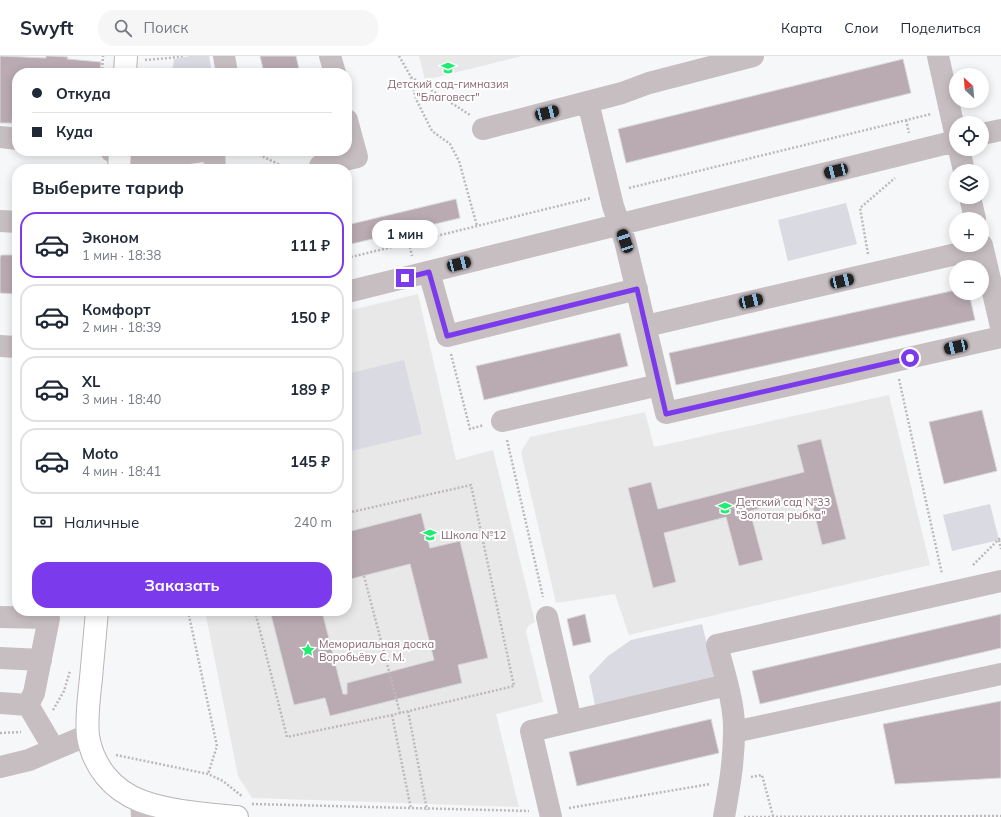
<!DOCTYPE html>
<html lang="ru">
<head>
<meta charset="utf-8">
<style>
	:root { --surface:#fff; --page:#f6f6f7; --text:#1f2937; --muted:#747a83; --line:#e0e1e3; --accent:#7c3aed }
	body { margin:0; font-family:Mulish,sans-serif; background:var(--page); color:var(--text); height:100vh; display:flex; flex-direction:column; font-size:15px; white-space:nowrap }
	* { box-sizing:border-box; margin:0 }
	p { font-size:13px; color:var(--muted) }
	.icon { flex:none; width:22px; height:22px; fill:none; stroke:currentColor; stroke-width:2; stroke-linecap:round; stroke-linejoin:round }
	.map { position:relative; flex:1; overflow:hidden }
	.panel { position:absolute; left:12px; top:108px; width:340px; height:452px; display:flex; flex-direction:column; background:var(--surface); border-radius:16px; box-shadow:0 2px 10px #0003 }
	.panel>* { flex:none }
	.hud { position:absolute; left:12px; top:12px; width:340px; height:88px; border-radius:16px; box-shadow:0 2px 10px #0003; display:grid; align-content:center; height:88px; padding:0 20px; background:var(--surface) }
	.needle { width:26px; rotate:334deg }
	.controls { position:absolute; left:949px; top:12px; display:grid; gap:8px }
	.controls a { display:grid; place-items:center; width:40px; height:40px; border-radius:50%; background:var(--surface); box-shadow:0 2px 10px #0003; font-size:20px }
	.end { position:absolute; width:18px; height:18px; margin:-9px; border:5px solid #7c3aed; background:#fff; box-shadow:0 0 0 2px #fff }
	.from { border-radius:50% }
	.bubble { position:absolute; height:28px; border-radius:14px; background:var(--surface); box-shadow:0 2px 10px #0003; font-size:13px; font-weight:700; line-height:28px; text-align:center }
	.car { position:absolute; width:12px; height:24px; margin:-12px -6px; border-radius:5px; box-shadow:0 0 3px 1px #0007; background:linear-gradient(#222 24%,#8ab4d8 0 40%,#222 0 76%,#8ab4d8 0 86%,#222 0) }
	.hud b { display:flex; align-items:center; gap:14px; height:38px; font-size:15px }
	.hud b+b { border-top:1px solid var(--line) }
	.hud i { width:10px; height:10px; background:var(--text) }
	ul { padding:0; list-style:none }
	li { display:flex; align-items:center; gap:12px; height:66px; margin:0 8px 6px; padding:0 12px; border:2px solid var(--line); border-radius:16px }
	li div { flex:1 }
	li b { display:block; font-size:15px }
	li em { font-style:normal; font-weight:700 }
	li.selected { border-color:var(--accent) }
	li>.icon { width:36px; height:36px; stroke-width:1.5 }
	h2 { padding:0 20px; font-size:18px; line-height:48px }
	.pay { display:flex; align-items:center; gap:10px; height:44px; padding:0 20px; font-size:15px }
	.pay p { margin-inline-start:auto }
	.button { display:flex; gap:8px; margin-top:auto; padding:8px 20px }
	.button a { flex:1; height:46px; border-radius:16px; background:var(--accent); color:#fff; font-size:16px; font-weight:700; line-height:46px; text-align:center }
	header { display:flex; align-items:center; gap:24px; box-sizing:border-box; height:56px; padding:0 20px; background:var(--surface); border-bottom:1px solid var(--line) }
	header strong { font-size:19px }
	nav { display:flex; gap:22px; margin-inline-start:auto; font-size:14px }
	.search { width:280px; height:36px; background:var(--page); display:flex; align-items:center; gap:10px; box-sizing:border-box; padding:0 14px; border-radius:16px; color:var(--muted); font-size:15px }
	.map>svg:first-child { display:block }
	.built { fill:#e8e8e9 }
	.green { fill:#d9dae2 }
	.building { fill:#baabb2; stroke:#d7d9d9 }
	.lines { fill:none; stroke-linecap:round; stroke-linejoin:round }
	.major-casing { stroke:#bdb3b7; stroke-width:24 }
	.path { stroke:#bfb8bb; stroke-width:2.5; stroke-dasharray:2 2; stroke-linecap:butt }
	.minor { stroke:#c7bec1; stroke-width:22 }
	.major { stroke:#fff; stroke-width:22 }
	.route { stroke:#7c3aed; stroke-width:5 }
	.labels { text-anchor:middle; dominant-baseline:central; stroke-width:4; stroke-linejoin:round; paint-order:stroke }
	.poi-label { font-size:11px; fill:#876572; stroke:#fff; text-anchor:start }
</style>
</head>
<body>
<header>
<strong>Swyft</strong>
<div class="search"><svg class="icon" aria-label="search" viewBox="0 0 24 24"><circle cx="10" cy="10" r="6"/><path d="M15 15l6 6"/></svg>Поиск</div>
<nav><a>Карта</a><a>Слои</a><a>Поделиться</a></nav>
</header>
<div class="map">
<svg width="1001" height="761" viewBox="0 0 1001 761">
	<rect width="100%" height="100%" fill="#f5f7f8"/>
	<path class="built" d="M419,0H522L425,24Z
		M418,238L456,404L493,394L535,566L528,570L526,576L543,646L496,658L519,751L252,742L238,720L205,555H347V255Z
		M889,339L930,509L629,579L615,538L556,547L521,396L530,381L645,356L654,391Z"/>
	<path class="green" d="M190,0H209L212,17H172L174,3Z
		M846,147L857,188L788,205L778,164Z
		M404,304L422,378L347,396V318Z
		M990,448L999,484L952,495L943,459Z
		M702,568L715,621L595,649L589,620L608,600L631,584Z"/>
	<path class="building" d="M0,0L46,2V0H50L68,1L67,3L101,6L100,17H17V39H14L12,67H0Z
		M260,0H296L300,17H264Z
		M903,3L911,37L626,107L618,73Z
		M456,143L460,162L347,189V169Z
		M1,199H17V238L0,237V202Z
		M956,234V237H969L975,264L676,329L669,297Z
		M620,277L628,310L484,344L476,310Z
		M982,354L997,415L944,428L929,366Z
		M821,383L846,483L822,489L810,440L750,455L763,504L739,510L726,461L664,477L676,526L653,532L628,432L651,426L658,453L804,416L797,389Z
		M421,457L430,492L460,485L488,602L458,609L462,627L330,660L325,642L294,649L270,555H322L343,638H347V627L434,604L410,508L347,524V476Z
		M585,558L591,586L573,590L567,563Z
		M1001,558V592L760,648L752,615Z
		M1001,645V722L895,728L883,668Z
		M711,663L719,697L577,730L569,696Z"/>
	<g class="lines">
		<g class="major-casing">
			<path id="major" d="M125,17L126,0
				M119,113L120,95
				M97,555C95,577 93,600 91,622C89,641 86,661 88,680C93,710 112,734 141,745C171,756 206,758 237,761"/>
		</g>
		<path class="path" d="M399,0L411,21L470,59
			M145,4L169,2L183,0
			M102,17L103,0
			M411,21L416,43L432,75L450,88L459,105L477,170
			M906,64L909,77
			M252,95L288,113
			M629,132L931,58
			M409,187L412,200
			M868,198L860,152L895,122
			M347,202L591,142
			M451,298L470,373L484,369
			M899,323L942,518
			M507,384L543,541
			M999,484L1001,493
			M973,509L1001,481
			M364,520L400,657
			M188,555L217,690L208,718
			M255,555L287,681L392,659L514,630L471,429L347,457
			M53,654L64,635L70,615
			M408,655L427,754
			M392,659L411,753
			M0,677L21,676
			M116,699L208,718L223,725L243,741
			M751,721L762,719L773,760
			M252,748L529,755
			M569,752L710,728
			M744,761L1001,760"/>
		<path class="minor" d="M224,0L227,17
			M330,0L335,17
			M938,0L956,81
			M588,46L613,150L625,185L666,357L1001,281
			M483,73L622,37L649,27L753,0
			M982,78L1001,74
			M0,81L17,83
			M959,93L964,115
			M111,95L131,103L140,104L202,95
			M214,95L215,113
			M320,110L357,101L347,64
			M970,141L975,163
			M0,165L17,166
			M982,189L1001,271
			M429,216L447,280L637,233
			M347,236L956,85
			M646,270L982,192
			M0,290L17,291
			M502,365L659,329
			M0,561L49,562L34,637L28,649
			M547,561L571,665
			M0,602L41,604
			M0,647L28,649L54,693
			M734,676L1001,618
			M0,711L29,704L88,679
			M141,745L142,761
			M551,761L531,675L727,629
			M724,761C729,733 734,705 734,676C735,648 724,617 717,589L1001,525"/>
		<use href="#major" class="major"/>
	</g>
	<g class="lines">
		<path class="route" d="M405,222L429,216L447,280L637,233L666,358L910,302"/>
	</g>
	<defs>
		<g id="school-bare" transform="scale(1.08)"><path d="M0-5L7-2L0 1L-7-2ZM-4 1L0 2.5L4 1V4Q0 6-4 4Z" fill="#20ec72" stroke="#fff" stroke-width="2.5" paint-order="stroke"/></g>
		<g id="sight-bare" transform="scale(1.08)"><path d="M0-6L1.8-2.2L6-1.7L2.9 1.2L3.7 5.4L0 3.3L-3.7 5.4L-2.9 1.2L-6-1.7L-1.8-2.2Z" fill="#20ec72" stroke="#fff" stroke-width="2.5" paint-order="stroke"/></g>
	</defs>
	<g fill-rule="evenodd">
		<use href="#school-bare" x="448" y="12"/>
		<use href="#school-bare" x="725" y="452"/>
		<use href="#school-bare" x="430" y="479"/>
		<use href="#sight-bare" x="308" y="594"/>
	</g>
	<g class="labels">
		<g class="poi-label">
			<text x="448" y="28" text-anchor="middle">Детский сад-гимназия<tspan x="448" dy="13">"Благовест"</tspan></text>
			<text x="736" y="446">Детский сад №33<tspan x="736" dy="13">"Золотая рыбка"</tspan></text>
			<text x="441" y="479">Школа №12</text>
			<text x="319" y="588">Мемориальная доска<tspan x="319" dy="13">Воробьёву С. М.</tspan></text>
		</g>
	</g>
</svg>
<div class="controls">
<a><svg class="needle" viewBox="-14 -14 28 28"><path d="M0-13l5 13h-10z" fill="#e53935"/><path d="M0 13l5-13h-10z" fill="#747a83"/></svg></a>
<a><svg class="icon" aria-label="locate" viewBox="0 0 24 24"><circle cx="12" cy="12" r="6"/><path d="M12 2v4M12 18v4M2 12h4M18 12h4"/></svg></a>
<a><svg class="icon" aria-label="layers" viewBox="0 0 24 24"><path d="M12 4l9 5-9 5-9-5zM3 14l9 5 9-5"/></svg></a>
<a>+</a>
<a>−</a>
</div>
<i class="end from" style="left:910px;top:302px"></i>
<i class="end" style="left:405px;top:222px"></i>
<div class="bubble" style="left:372px;top:164px;width:66px">1 мин</div>
<i class="car" style="left:547px;top:57px;rotate:76deg"></i>
<i class="car" style="left:836px;top:115px;rotate:256deg"></i>
<i class="car" style="left:625px;top:185px;rotate:341deg"></i>
<i class="car" style="left:459px;top:208px;rotate:76deg"></i>
<i class="car" style="left:842px;top:225px;rotate:77deg"></i>
<i class="car" style="left:751px;top:245px;rotate:77deg"></i>
<i class="car" style="left:956px;top:291px;rotate:257deg"></i>
<div class="hud">
<b><i class="from"></i>Откуда</b>
<b><i></i>Куда</b>
</div>
<section class="panel">
<h2>Выберите тариф</h2>
<ul>
<li class="selected"><svg class="icon" aria-label="car" viewBox="0 0 24 24"><path d="M5 17H2v-5l4-1 3-4h7l3 4 3 1v5h-3M9 17h6M6 11h13"/><circle cx="7" cy="17" r="2"/><circle cx="17" cy="17" r="2"/></svg><div><b>Эконом</b><p>1 мин · 18:38</p></div><em>111 ₽</em></li>
<li><svg class="icon" aria-label="car" viewBox="0 0 24 24"><path d="M5 17H2v-5l4-1 3-4h7l3 4 3 1v5h-3M9 17h6M6 11h13"/><circle cx="7" cy="17" r="2"/><circle cx="17" cy="17" r="2"/></svg><div><b>Комфорт</b><p>2 мин · 18:39</p></div><em>150 ₽</em></li>
<li><svg class="icon" aria-label="car" viewBox="0 0 24 24"><path d="M5 17H2v-5l4-1 3-4h7l3 4 3 1v5h-3M9 17h6M6 11h13"/><circle cx="7" cy="17" r="2"/><circle cx="17" cy="17" r="2"/></svg><div><b>XL</b><p>3 мин · 18:40</p></div><em>189 ₽</em></li>
<li><svg class="icon" aria-label="car" viewBox="0 0 24 24"><path d="M5 17H2v-5l4-1 3-4h7l3 4 3 1v5h-3M9 17h6M6 11h13"/><circle cx="7" cy="17" r="2"/><circle cx="17" cy="17" r="2"/></svg><div><b>Moto</b><p>4 мин · 18:41</p></div><em>145 ₽</em></li>
</ul>
<div class="pay"><svg class="icon" aria-label="cash" viewBox="0 0 24 24"><path d="M3 7h18v10H3z"/><circle cx="12" cy="12" r="2"/></svg>Наличные<p>240 m</p></div>
<div class="button"><a>Заказать</a></div>
</section>
</div>
</body>
</html>
